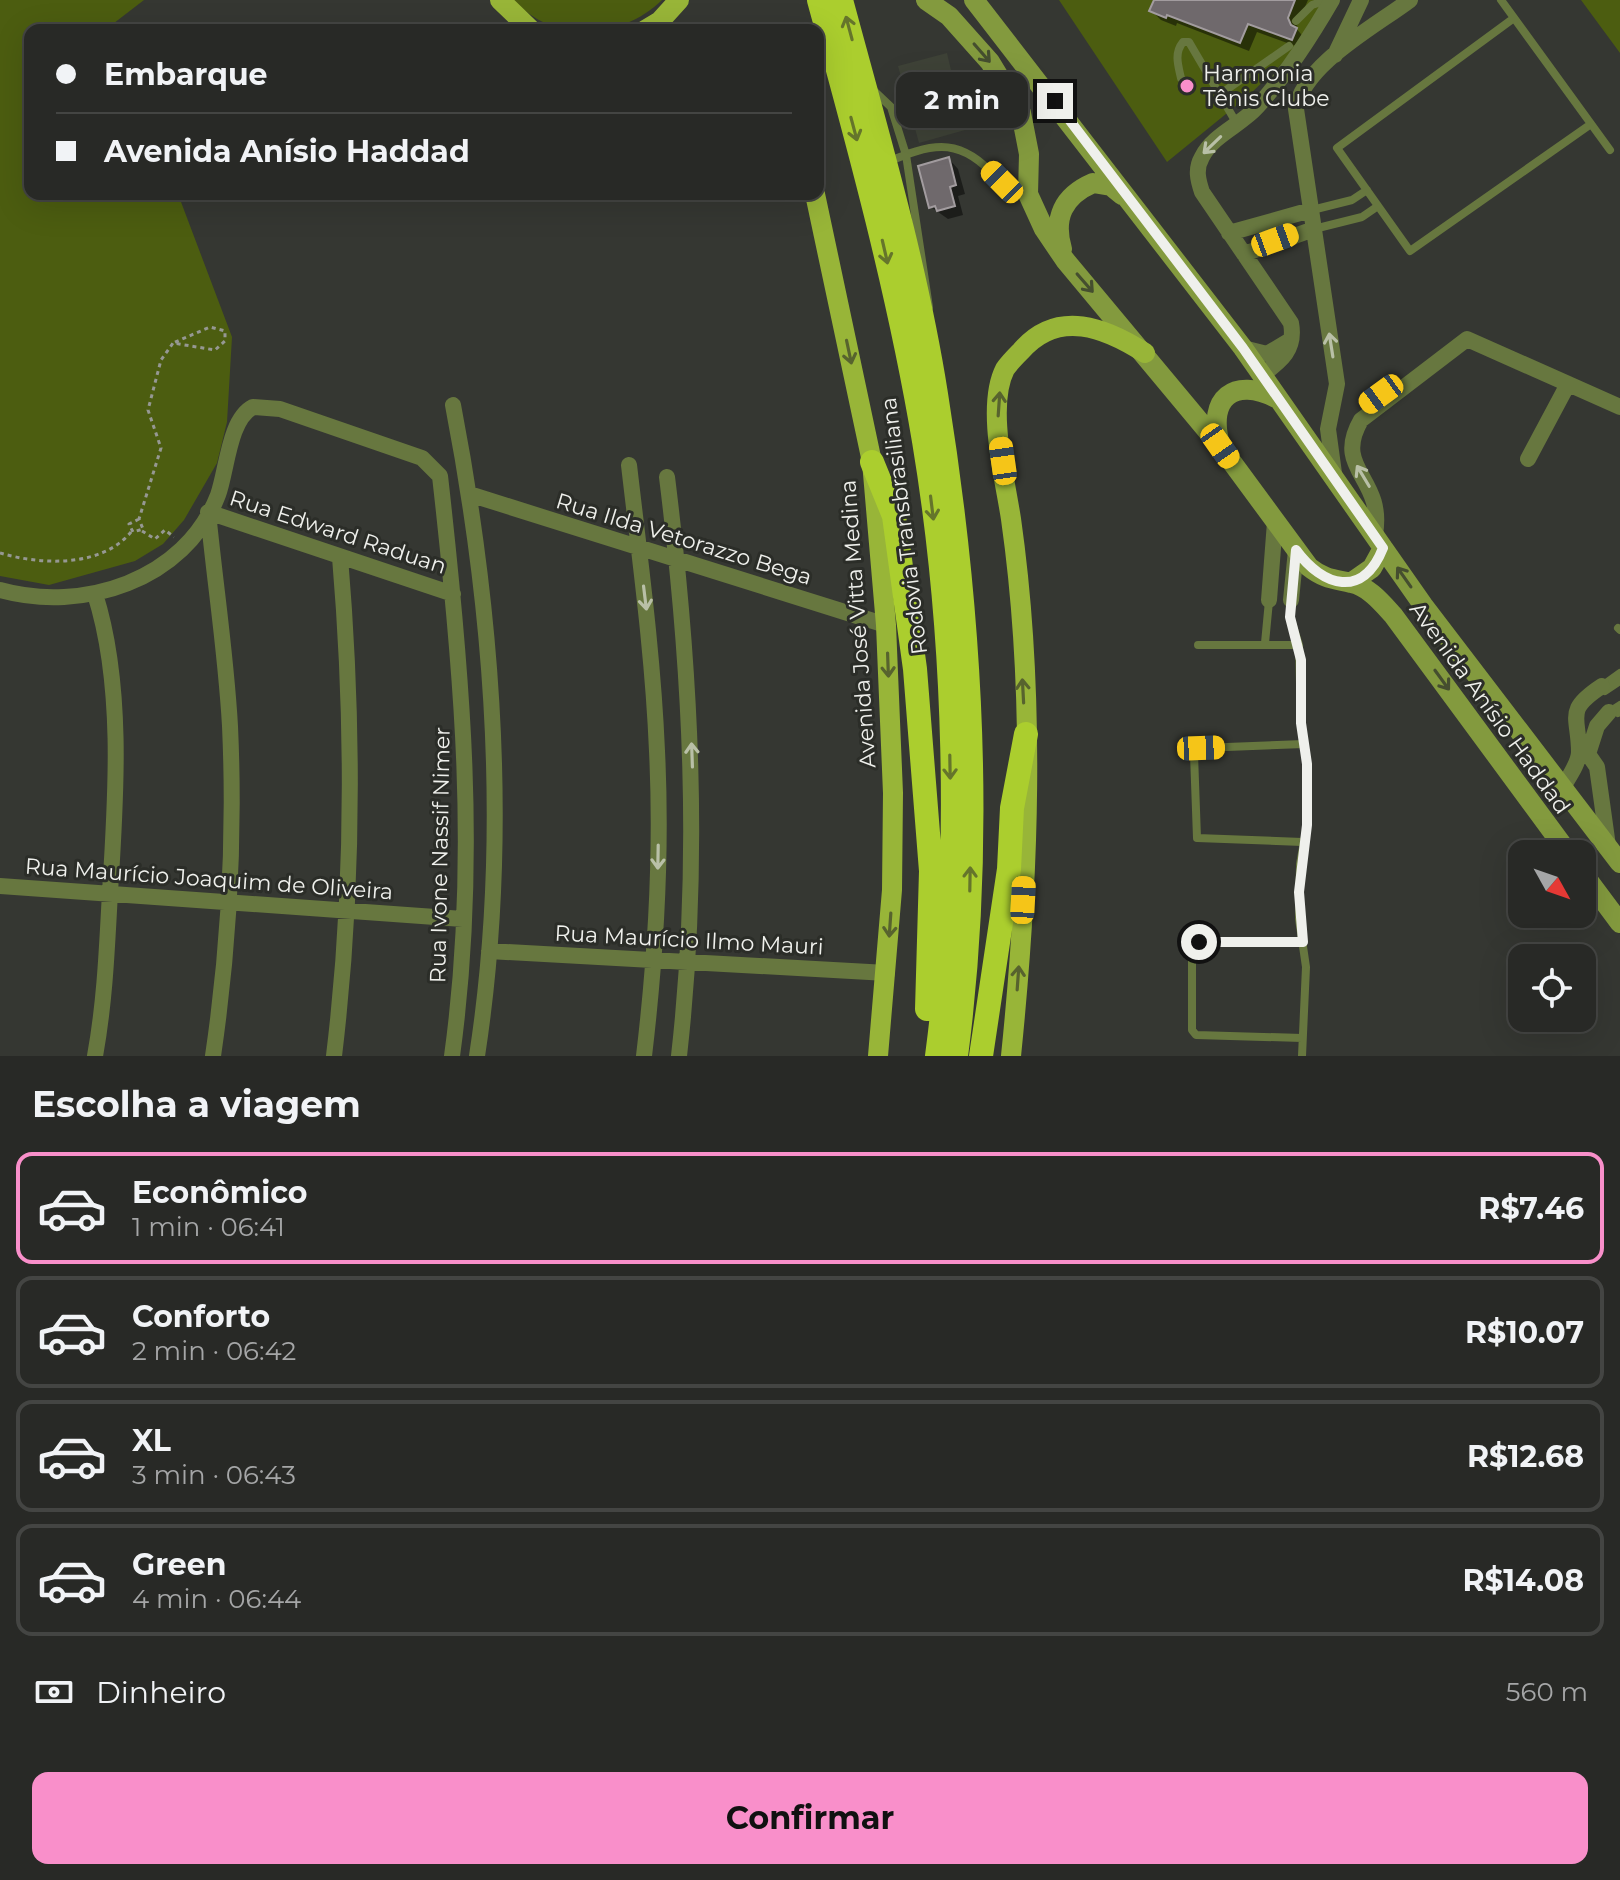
<!DOCTYPE html>
<html lang="pt">
<head>
<meta charset="utf-8">
<style>
	:root { --surface:#282926; --page:#30312e; --text:#f1f3f6; --muted:#a5a6a7; --line:#444543; --accent:#f98fca }
	body { margin:0; font-family:Montserrat,sans-serif; background:var(--page); color:var(--text); height:100vh; display:flex; flex-direction:column; font-size:30px; white-space:nowrap }
	* { box-sizing:border-box; margin:0 }
	p { font-size:26px; color:var(--muted) }
	.icon { flex:none; width:44px; height:44px; fill:none; stroke:currentColor; stroke-width:2; stroke-linecap:round; stroke-linejoin:round }
	.map { position:relative; height:1056px; overflow:hidden }
	.drawer { display:flex; flex-direction:column; background:var(--surface); flex:1 }
	.drawer>* { flex:none }
	.banner { position:absolute; left:24px; top:24px; width:800px; height:176px; border-radius:16px; box-shadow:0 8px 32px #0002,0 0 0 2px var(--line); display:grid; align-content:center; height:176px; padding:0 32px; background:var(--surface) }
	.needle { width:52px; rotate:130deg }
	.buttons { position:absolute; left:1508px; top:840px; display:grid; gap:16px }
	.buttons a { display:grid; place-items:center; width:88px; height:88px; border-radius:16px; background:var(--surface); box-shadow:0 8px 32px #0002,0 0 0 2px var(--line); font-size:40px }
	.end { position:absolute; width:36px; height:36px; margin:-18px; border:10px solid #eff0ec; background:#111; box-shadow:0 0 0 4px #111 }
	.from { border-radius:50% }
	.bubble { position:absolute; height:56px; border-radius:16px; background:var(--surface); box-shadow:0 8px 32px #0002,0 0 0 2px var(--line); font-size:26px; font-weight:700; line-height:56px; text-align:center }
	.car { position:absolute; width:24px; height:48px; margin:-24px -12px; border-radius:10px; box-shadow:0 0 6px 2px #0007; background:linear-gradient(#f5c518 24%,#345 0 40%,#f5c518 0 76%,#345 0 86%,#f5c518 0) }
	.banner b { display:flex; align-items:center; gap:28px; height:76px; font-size:30px }
	.banner b+b { border-top:2px solid var(--line) }
	.banner i { width:20px; height:20px; background:var(--text) }
	ul { padding:0; list-style:none }
	li { display:flex; align-items:center; gap:24px; height:112px; margin:0 16px 12px; padding:0 16px; border:4px solid var(--line); border-radius:16px }
	li div { flex:1 }
	li b { display:block; font-size:30px }
	li em { font-style:normal; font-weight:700 }
	li.current { border-color:var(--accent) }
	li>.icon { width:72px; height:72px; stroke-width:1.5 }
	h2 { padding:0 32px; font-size:36px; line-height:96px }
	.pay { display:flex; align-items:center; gap:20px; height:88px; padding:0 32px; font-size:30px }
	.pay p { margin-inline-start:auto }
	.action { display:flex; gap:16px; margin-top:auto; padding:16px 32px }
	.action a { flex:1; height:92px; border-radius:16px; background:var(--accent); color:#111; font-size:32px; font-weight:700; line-height:92px; text-align:center }
	.map>svg:first-child { display:block }
	.built { fill:#3e4237 }
	.green { fill:#4c5d10 }
	.shadow { fill:#0007 }
	.building { fill:#6f696c; stroke:#a29c9f; stroke-width:2 }
	.lines { fill:none; stroke-linecap:round; stroke-linejoin:round }
	.path { stroke:#969893; stroke-width:3; stroke-dasharray:4 4; stroke-linecap:butt }
	.lane { stroke:#67773f; stroke-width:8 }
	.street { stroke:#67773f; stroke-width:16 }
	.secondary { stroke:#839a3e; stroke-width:20 }
	.primary { stroke:#98b538; stroke-width:20 }
	.highway { stroke:#abce2e; stroke-width:24 }
	.oneway { stroke:#65752b }
	.oneway2 { stroke:#454e2f }
	.oneway3 { stroke:#b9c0a7 }
	.oneway4 { stroke:#57632e }
	.route { stroke:#eff0ec; stroke-width:10 }
	.poi-dot { fill:#f98fca; stroke:#2b2d28; stroke-width:3 }
	.labels { text-anchor:middle; dominant-baseline:central; stroke-width:6; stroke-linejoin:round; paint-order:stroke }
	.poi-label { font-size:22px; fill:#eff0ec; stroke:#2b2d28; text-anchor:start }
	.street-label { font-size:22px; fill:#eff0ec; stroke:#2b2d28 }
</style>
</head>
<body>
<div class="map">
<svg width="1620" height="1056" viewBox="0 0 1620 1056">
	<rect width="100%" height="100%" fill="#353732"/>
	<path class="built" d="M947,53L965,130L919,143L898,66Z"/>
	<path class="green" d="M0,0H144L105,30H30V194H178L232,337L227,422L217,463L184,520L163,544L135,561L49,585L0,576Z
		M514,0H662C621,40 553,44 514,0Z
		M1059,0H1328L1296,50L1248,96L1167,162Z
		M1581,0H1620V53Z"/>
	<path class="shadow" d="M1156,0H1308L1296,28L1305,39L1301,48L1257,32L1249,51L1177,23L1176,26L1161,20L1152,11Z
		M949,159L958,169L965,194L958,196L963,215L948,219L931,207Z"/>
	<path class="building" d="M1154,0H1295L1288,18L1291,25L1297,28L1292,40L1248,24L1240,43L1167,15L1166,18L1149,11Z
		M949,157L956,185L950,187L955,206L937,211L935,206L929,208L918,166Z"/>
	<g class="lines">
		<path class="path" d="M139,519L129,524L133,532L143,529L139,519L161,448L148,410L161,360L173,343L215,350L225,341V331L210,327L173,343
			M142,531L155,539L165,530L174,537
			M0,553C41,565 101,568 131,532"/>
		<path class="lane" d="M1501,0L1610,150
			M1514,18L1337,148L1410,251L1591,124
			M1296,21L1312,5L1327,0
			M1181,78C1178,65 1174,53 1183,42H1189L1237,124
			M872,89L891,107L906,155L929,307
			M1219,95L1289,46
			M887,162C929,145 956,136 990,171C1002,182 1011,190 1027,194
			M1312,210L1352,200L1367,190
			M1314,229L1362,217L1378,206
			M1291,600L1290,617L1299,645
			M1618,628L1620,630
			M1265,643L1269,601
			M1198,645H1299L1301,723L1307,764V825L1300,864L1299,919L1306,967L1302,1056
			M1602,686L1620,673
			M1605,691L1620,681
			M1609,712L1620,705
			M1618,713L1620,712
			M1302,842L1197,838L1194,754L1201,748L1304,744
			M1302,1038L1196,1035L1192,1030V949L1199,942H1303"/>
		<path class="street" d="M1335,55L1361,0
			M1229,233L1311,210
			M1244,254L1314,229
			M1243,348L1267,354L1289,341
			M1261,376C1281,361 1296,350 1291,323L1202,192C1198,180 1195,169 1202,157C1213,135 1241,125 1257,107C1286,75 1310,38 1332,0
			M453,405C494,618 510,841 477,1056
			M1528,459L1568,384
			M629,465C640,560 653,655 657,751C662,853 656,955 644,1056
			M1334,473L1328,429L1337,384L1296,109C1303,65 1374,27 1410,0
			M667,477C691,671 701,861 679,1056
			M469,494L886,625
			M1375,534C1385,477 1332,470 1361,420L1467,339L1620,407
			M0,590C82,613 185,581 218,495C227,470 229,419 253,407L280,409L422,458L440,476C462,671 479,860 452,1056
			M1269,600L1275,522
			M1291,600L1296,550
			M1563,787C1568,778 1579,763 1579,752C1579,716 1564,711 1602,686
			M1608,846L1597,767L1588,754L1597,726L1609,712
			M0,886L463,919
			M489,951L887,973
			M95,1056C105,1001 107,947 110,892C116,798 124,685 95,594
			M213,1056C229,947 235,836 230,726C226,654 215,584 208,512L453,594
			M334,1056C354,890 354,723 340,557"/>
		<path class="secondary" d="M926,0L949,16L990,62L1021,113L1029,154L1028,194L1044,229L1065,260L1220,446L1309,567C1324,579 1334,579 1351,583C1368,586 1382,603 1393,615L1569,854
			M974,0L1243,348L1423,605L1620,863
			M1062,249C1053,218 1063,196 1093,183L1111,186L1122,195
			M1220,444C1207,398 1234,377 1276,398
			M1352,582L1372,568L1383,548
			M1582,872L1620,923"/>
		<path class="primary" d="M500,0L531,30
			M645,30L660,21L679,0
			M815,194L872,462L886,625L893,793L892,890L878,1056
			M1011,1056C1029,880 1036,695 1011,519C1005,479 986,406 1005,369C1009,363 1016,356 1021,351C1058,308 1106,328 1145,353"/>
		<path class="highway" d="M819,0C859,146 899,292 924,441C956,634 963,862 937,1056
			M841,0C876,130 915,261 936,394C971,612 985,836 956,1056
			M872,462L894,516L915,669L931,871L927,1009
			M981,1056L1009,869L1012,808L1026,734"/>
	</g>
	<defs><path id="oneway-shaft" d="M-6 0H5M1.5-3L5.5 0L1.5 3" fill="none" stroke-width="1.6" stroke-linecap="round" stroke-linejoin="round" transform="scale(2)"/></defs>
	<g class="oneway">
		<use href="#oneway-shaft" transform="translate(849 28) rotate(-105)"/>
		<use href="#oneway-shaft" transform="translate(854 129) rotate(75)"/>
		<use href="#oneway-shaft" transform="translate(885 252) rotate(77)"/>
		<use href="#oneway-shaft" transform="translate(932 508) rotate(83)"/>
		<use href="#oneway-shaft" transform="translate(950 767) rotate(89)"/>
		<use href="#oneway-shaft" transform="translate(970 879) rotate(-89)"/>
	</g>
	<g class="oneway2">
		<use href="#oneway-shaft" transform="translate(982 53) rotate(49)"/>
		<use href="#oneway-shaft" transform="translate(1085 283) rotate(49)"/>
		<use href="#oneway-shaft" transform="translate(1404 577) rotate(-125)"/>
		<use href="#oneway-shaft" transform="translate(1442 680) rotate(54)"/>
	</g>
	<g class="oneway3">
		<use href="#oneway-shaft" transform="translate(1212 145) rotate(136)"/>
		<use href="#oneway-shaft" transform="translate(1331 345) rotate(-99)"/>
		<use href="#oneway-shaft" transform="translate(1363 476) rotate(-121)"/>
		<use href="#oneway-shaft" transform="translate(645 598) rotate(83)"/>
		<use href="#oneway-shaft" transform="translate(692 755) rotate(-92)"/>
		<use href="#oneway-shaft" transform="translate(658 857) rotate(91)"/>
	</g>
	<g class="oneway4">
		<use href="#oneway-shaft" transform="translate(849 352) rotate(78)"/>
		<use href="#oneway-shaft" transform="translate(999 404) rotate(-86)"/>
		<use href="#oneway-shaft" transform="translate(888 665) rotate(88)"/>
		<use href="#oneway-shaft" transform="translate(1023 691) rotate(-93)"/>
		<use href="#oneway-shaft" transform="translate(890 925) rotate(94)"/>
		<use href="#oneway-shaft" transform="translate(1018 978) rotate(-86)"/>
	</g>
	<g class="lines">
		<path class="route" d="M1055,101L1243,348L1383,548C1363,599 1323,587 1296,550L1290,617L1301,660V723L1307,764V825L1299,892L1303,942H1199"/>
	</g>
	<circle class="poi-dot" cx="1187" cy="86" r="8"/>
	<g class="labels">
		<g class="poi-label">
			<text x="1203" y="73">Harmonia<tspan x="1203" dy="25">Tênis Clube</tspan></text>
		</g>
		<g class="street-label">
			<text transform="translate(904 526) rotate(-97)">Rodovia Transbrasiliana</text>
			<text transform="translate(338 532) rotate(18)">Rua Edward Raduan</text>
			<text transform="translate(684 539) rotate(17)">Rua Ilda Vetorazzo Bega</text>
			<text transform="translate(858 624) rotate(-94)">Avenida José Vitta Medina</text>
			<text transform="translate(1490 708) rotate(54)">Avenida Anísio Haddad</text>
			<text transform="translate(440 855) rotate(-89)">Rua Ivone Nassif Nimer</text>
			<text transform="translate(209 879) rotate(4)">Rua Maurício Joaquim de Oliveira</text>
			<text transform="translate(689 940) rotate(3)">Rua Maurício Ilmo Mauri</text>
		</g>
	</g>
</svg>
<div class="buttons">
<a><svg class="needle" viewBox="-14 -14 28 28"><path d="M0-13l5 13h-10z" fill="#e53935"/><path d="M0 13l5-13h-10z" fill="#a5a6a7"/></svg></a>
<a><svg class="icon" aria-label="locate" viewBox="0 0 24 24"><circle cx="12" cy="12" r="6"/><path d="M12 2v4M12 18v4M2 12h4M18 12h4"/></svg></a>
</div>
<i class="end from" style="left:1199px;top:942px"></i>
<i class="end" style="left:1055px;top:101px"></i>
<div class="bubble" style="left:896px;top:72px;width:132px">2 min</div>
<i class="car" style="left:1002px;top:182px;rotate:315deg"></i>
<i class="car" style="left:1275px;top:240px;rotate:70deg"></i>
<i class="car" style="left:1381px;top:394px;rotate:234deg"></i>
<i class="car" style="left:1220px;top:446px;rotate:145deg"></i>
<i class="car" style="left:1003px;top:461px;rotate:352deg"></i>
<i class="car" style="left:1201px;top:748px;rotate:88deg"></i>
<i class="car" style="left:1023px;top:900px;rotate:3deg"></i>
<div class="banner">
<b><i class="from"></i>Embarque</b>
<b><i></i>Avenida Anísio Haddad</b>
</div>
</div>
<section class="drawer">
<h2>Escolha a viagem</h2>
<ul>
<li class="current"><svg class="icon" aria-label="car" viewBox="0 0 24 24"><path d="M5 17H2v-5l4-1 3-4h7l3 4 3 1v5h-3M9 17h6M6 11h13"/><circle cx="7" cy="17" r="2"/><circle cx="17" cy="17" r="2"/></svg><div><b>Econômico</b><p>1 min · 06:41</p></div><em>R$7.46</em></li>
<li><svg class="icon" aria-label="car" viewBox="0 0 24 24"><path d="M5 17H2v-5l4-1 3-4h7l3 4 3 1v5h-3M9 17h6M6 11h13"/><circle cx="7" cy="17" r="2"/><circle cx="17" cy="17" r="2"/></svg><div><b>Conforto</b><p>2 min · 06:42</p></div><em>R$10.07</em></li>
<li><svg class="icon" aria-label="car" viewBox="0 0 24 24"><path d="M5 17H2v-5l4-1 3-4h7l3 4 3 1v5h-3M9 17h6M6 11h13"/><circle cx="7" cy="17" r="2"/><circle cx="17" cy="17" r="2"/></svg><div><b>XL</b><p>3 min · 06:43</p></div><em>R$12.68</em></li>
<li><svg class="icon" aria-label="car" viewBox="0 0 24 24"><path d="M5 17H2v-5l4-1 3-4h7l3 4 3 1v5h-3M9 17h6M6 11h13"/><circle cx="7" cy="17" r="2"/><circle cx="17" cy="17" r="2"/></svg><div><b>Green</b><p>4 min · 06:44</p></div><em>R$14.08</em></li>
</ul>
<div class="pay"><svg class="icon" aria-label="cash" viewBox="0 0 24 24"><path d="M3 7h18v10H3z"/><circle cx="12" cy="12" r="2"/></svg>Dinheiro<p>560 m</p></div>
<div class="action"><a>Confirmar</a></div>
</section>
</body>
</html>
